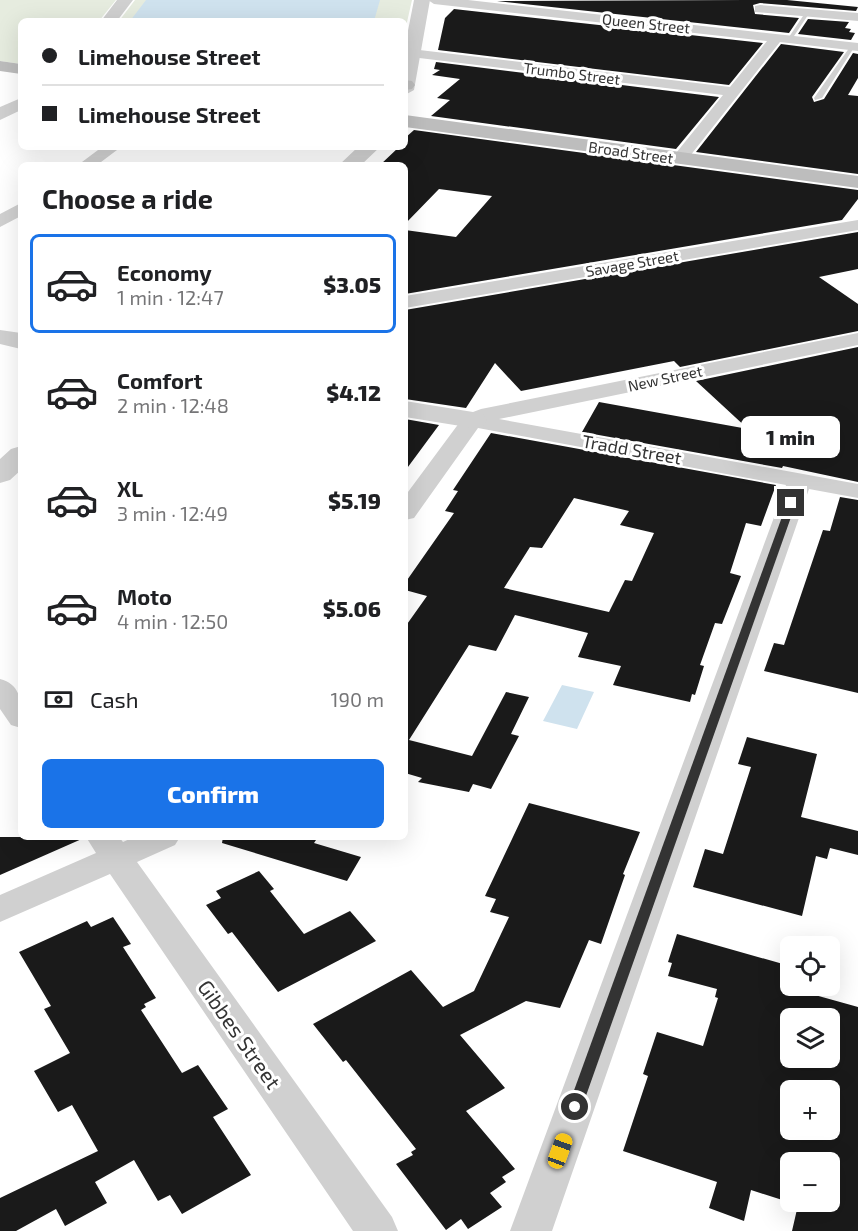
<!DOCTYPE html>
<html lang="en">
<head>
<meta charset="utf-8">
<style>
	:root { --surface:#fff; --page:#f6f6f6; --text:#202124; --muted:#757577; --line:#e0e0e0; --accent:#1a73e8 }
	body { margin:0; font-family:"Exo 2",sans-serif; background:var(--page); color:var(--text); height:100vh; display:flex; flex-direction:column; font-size:22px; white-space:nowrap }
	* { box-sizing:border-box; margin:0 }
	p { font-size:20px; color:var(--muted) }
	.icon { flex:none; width:33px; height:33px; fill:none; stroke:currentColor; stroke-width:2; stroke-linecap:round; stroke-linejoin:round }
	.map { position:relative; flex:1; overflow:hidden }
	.sheet { position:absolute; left:18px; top:162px; width:390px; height:678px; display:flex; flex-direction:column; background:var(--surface); border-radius:9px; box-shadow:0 6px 24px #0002 }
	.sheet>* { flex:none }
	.guide { position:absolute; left:18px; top:18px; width:390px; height:132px; border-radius:9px; box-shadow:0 6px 24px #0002; display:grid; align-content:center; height:132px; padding:0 24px; background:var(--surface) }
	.tools { position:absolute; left:780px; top:936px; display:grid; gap:12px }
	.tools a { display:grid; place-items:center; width:60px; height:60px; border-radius:9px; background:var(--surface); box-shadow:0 6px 24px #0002; font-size:30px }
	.end { position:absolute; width:27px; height:27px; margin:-14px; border:8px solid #333; background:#fff; box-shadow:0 0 0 3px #fff }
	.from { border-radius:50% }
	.bubble { position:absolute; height:42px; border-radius:9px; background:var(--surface); box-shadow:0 6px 24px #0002; font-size:20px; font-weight:800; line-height:42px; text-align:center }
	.car { position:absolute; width:18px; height:36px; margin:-18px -9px; border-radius:8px; box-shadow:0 0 4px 2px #0007; background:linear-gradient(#f5c518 24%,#345 0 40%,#f5c518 0 76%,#345 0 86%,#f5c518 0) }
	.guide b { display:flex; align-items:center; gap:21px; height:57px; font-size:22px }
	.guide b+b { border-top:2px solid var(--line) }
	.guide i { width:15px; height:15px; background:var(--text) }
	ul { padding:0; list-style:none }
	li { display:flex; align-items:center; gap:18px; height:99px; margin:0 12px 9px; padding:0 12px; border:3px solid transparent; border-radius:9px }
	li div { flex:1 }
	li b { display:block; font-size:22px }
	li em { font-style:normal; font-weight:800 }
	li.active { border-color:var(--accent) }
	li>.icon { width:54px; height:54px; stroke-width:1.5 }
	h2 { padding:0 24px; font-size:27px; line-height:72px }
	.pay { display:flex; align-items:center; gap:15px; height:66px; padding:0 24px; font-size:22px }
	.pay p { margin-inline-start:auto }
	.primary-button { display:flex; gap:12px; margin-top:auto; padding:12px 24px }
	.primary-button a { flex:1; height:69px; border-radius:9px; background:var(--accent); color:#fff; font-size:24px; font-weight:800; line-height:69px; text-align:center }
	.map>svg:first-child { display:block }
	.green { fill:#e6ecdf }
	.water { fill:#cfe2ee }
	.building { fill:#1a1a1a; fill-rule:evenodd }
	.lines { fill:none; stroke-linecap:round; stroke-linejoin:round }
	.service { fill:#d0d0d0; fill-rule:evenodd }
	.minor { fill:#d0d0d0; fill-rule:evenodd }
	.tertiary { fill:#d0d0d0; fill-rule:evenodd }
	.secondary { fill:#bdbdbd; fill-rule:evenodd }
	.route { fill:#333 }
	.labels { text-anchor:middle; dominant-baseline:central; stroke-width:6; stroke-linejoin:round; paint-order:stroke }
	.far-street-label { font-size:15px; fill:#333; stroke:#fff }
	.street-label { font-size:18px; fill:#333; stroke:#fff }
	.near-street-label { font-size:21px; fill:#333; stroke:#fff }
</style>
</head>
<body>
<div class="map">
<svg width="858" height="1231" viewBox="0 0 858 1231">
	<rect width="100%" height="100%" fill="#fff"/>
	<path class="green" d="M0,0H116L99,21H21V64L0,61Z
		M135,0H412L405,31V21H119Z"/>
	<path class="water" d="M146,0H380L374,21H130Z
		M562,685L594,692L577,729L543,721Z"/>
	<path class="building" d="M746,0H787L858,7L856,11L760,3L753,5L755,14L799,18L789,33L497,1Z
		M454,9L763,43L729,85L438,50L445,18Z
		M808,19L849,22L845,28L851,29L849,32L855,33L851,40L798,34Z
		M781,44L844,52L812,97L814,102L824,99L853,53L858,54V78L848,95L858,96V174L696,152Z
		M436,62L719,97L676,149L431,116L450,100L437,98L460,79L432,75L440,70L434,69Z
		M414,130L858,190V199L842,220L405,294V230L456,237L492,196L439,189L405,224V165H380L399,147H405V138Z
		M858,232V269L819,277L858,304V331L680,367L674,361L521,391L495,363L466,408L405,399V310Z
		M858,347V482L783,466L782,468L582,432L599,402L748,429L696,381Z
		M405,419L439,425L405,471Z
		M491,433L776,485L761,526L746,523L730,573L741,576L722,624L715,623L700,665L704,666L695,695L692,694L690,702L613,685L621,666L578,657L588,633L515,615L496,651L469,645L409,740L472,756L506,692L529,697L511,734L519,736L491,789L473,784L469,792L418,782L422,778L405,773V627L427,596L405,590V583L454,513L445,511L458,491L453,490ZM574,498L629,511L620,525L654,533L632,581L625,580L609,612L504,588L530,547L542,548Z
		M840,497L858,500V693L764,671L774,643L784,645L823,530L830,531Z
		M747,737L817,754L801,817L858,831V855L830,848L827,859L816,856L802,916L693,887L705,849L723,854L751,767L738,764Z
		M529,803L640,832L623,874L625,875L601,944L589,940L560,1008L526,1001L460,1035L505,1088L466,1111L515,1169L502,1177L506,1182L490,1193L502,1207L468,1229L461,1219L446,1230L396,1164L413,1155L411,1152L416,1149L346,1060L343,1062L313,1024L411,970L443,1007L474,991L509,917L490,912L496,899L485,896Z
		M0,837H84V838L0,875Z
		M223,837H318L314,843L361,857L347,881L222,843Z
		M259,871L274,889L270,891L304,934L350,911L376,941L278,992L232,932L228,934L206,905L221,898L216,891Z
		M113,917L131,944L123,947L156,998L144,1004L146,1007L141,1010L182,1073L198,1065L228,1109L213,1117L251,1175L182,1214L170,1195L158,1201L134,1160L95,1182L107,1203L65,1226L56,1209L16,1231H0V1198L98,1151L72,1105L58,1112L34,1071L70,1053L44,1009L51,1006L19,952L87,921L91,927Z
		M677,934L790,966V986H798L797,990L858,1007V1231H792L798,1205L751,1190L744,1221L709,1208L717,1182L623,1151L648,1076L643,1074L657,1032L703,1046L718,998L715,997L717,989L668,976L672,963L668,962ZM790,1018H830V1058H790ZM790,1090H830V1130H790ZM790,1162H830V1202H790Z"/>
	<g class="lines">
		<path class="service" d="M807,10L810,12L792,39L787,40Z
			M852,44L855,46L822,98L815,100L814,98Z"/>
		<path class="minor" d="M428,0H468L858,43V51L780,42L686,161L680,163L672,158L723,95L411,57L406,56L405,52L411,49L730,87L767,41L434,4Z
			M760,5L858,13V21L755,12V6Z
			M102,147H121L97,165H78Z
			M21,203V216L0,227V214Z
			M858,220V230L405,308V296Z
			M858,333V345L499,419L858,484V498L809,489L552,1231H510L786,485L478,428L414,518L405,520V496L465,415L481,409Z
			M0,679C24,685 21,707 21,728L11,725L0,709Z
			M86,837H119L123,842L134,837H180L175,845L137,862L392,1217L398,1231H353L110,874L0,922V895L96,853Z"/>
		<path class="tertiary" d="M117,0H133L117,21H101Z
			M414,0H430L414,90L405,95V46Z
			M21,98V110L0,120V107Z
			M358,147H380L361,165H339Z
			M0,330L21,333V349L0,344Z
			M405,401L473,412L483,414L487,420L483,426L473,428L405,417Z
			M21,446V470L10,480L0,483V459L11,449Z"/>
		<path class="secondary" d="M0,61L21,64V74L0,71Z
			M405,80L412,81L415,85L412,89L405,90Z
			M405,115L858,176V188L405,127Z"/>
	</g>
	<path class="route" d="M791,500L796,503L582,1107L580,1112H570L568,1107L787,503Z"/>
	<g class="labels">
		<g class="far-street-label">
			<text transform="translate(646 23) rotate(6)">Queen Street</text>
			<text transform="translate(572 73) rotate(7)">Trumbo Street</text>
			<text transform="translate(631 152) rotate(8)">Broad Street</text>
			<text transform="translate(632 263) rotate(-10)">Savage Street</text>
			<text transform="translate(665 378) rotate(-12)">New Street</text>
		</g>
		<g class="street-label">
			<text transform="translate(632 449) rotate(10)">Tradd Street</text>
		</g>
		<g class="near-street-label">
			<text transform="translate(240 1034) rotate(55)">Gibbes Street</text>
		</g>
	</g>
</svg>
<div class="tools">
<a><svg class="icon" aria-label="locate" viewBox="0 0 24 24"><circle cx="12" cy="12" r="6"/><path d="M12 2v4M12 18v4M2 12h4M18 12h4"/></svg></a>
<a><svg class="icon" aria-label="layers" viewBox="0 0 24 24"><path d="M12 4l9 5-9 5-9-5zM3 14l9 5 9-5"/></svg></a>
<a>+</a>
<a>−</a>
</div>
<i class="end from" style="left:575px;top:1107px"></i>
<i class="end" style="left:791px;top:503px"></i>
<div class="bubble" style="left:741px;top:416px;width:99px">1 min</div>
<i class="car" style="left:560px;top:1151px;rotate:20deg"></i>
<div class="guide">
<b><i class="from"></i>Limehouse Street</b>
<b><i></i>Limehouse Street</b>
</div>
<section class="sheet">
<h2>Choose a ride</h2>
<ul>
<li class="active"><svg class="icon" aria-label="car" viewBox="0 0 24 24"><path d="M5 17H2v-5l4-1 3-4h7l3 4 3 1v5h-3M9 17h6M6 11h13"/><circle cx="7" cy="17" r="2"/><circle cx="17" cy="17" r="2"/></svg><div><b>Economy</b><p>1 min · 12:47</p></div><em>$3.05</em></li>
<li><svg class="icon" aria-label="car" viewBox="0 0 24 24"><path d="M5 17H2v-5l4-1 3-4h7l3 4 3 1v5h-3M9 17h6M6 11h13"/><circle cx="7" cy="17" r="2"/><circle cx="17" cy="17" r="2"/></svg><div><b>Comfort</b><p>2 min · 12:48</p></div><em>$4.12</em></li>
<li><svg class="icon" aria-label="car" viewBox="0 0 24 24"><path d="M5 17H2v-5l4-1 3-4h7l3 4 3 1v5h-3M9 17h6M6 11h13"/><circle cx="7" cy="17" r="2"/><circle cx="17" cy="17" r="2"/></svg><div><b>XL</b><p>3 min · 12:49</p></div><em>$5.19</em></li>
<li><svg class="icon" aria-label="car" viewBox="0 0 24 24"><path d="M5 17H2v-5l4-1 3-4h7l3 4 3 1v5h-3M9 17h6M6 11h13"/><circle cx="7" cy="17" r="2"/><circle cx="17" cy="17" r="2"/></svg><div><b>Moto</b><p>4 min · 12:50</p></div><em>$5.06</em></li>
</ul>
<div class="pay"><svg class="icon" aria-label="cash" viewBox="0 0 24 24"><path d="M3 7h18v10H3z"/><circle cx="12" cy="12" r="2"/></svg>Cash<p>190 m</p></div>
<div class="primary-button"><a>Confirm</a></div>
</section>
</div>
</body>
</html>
